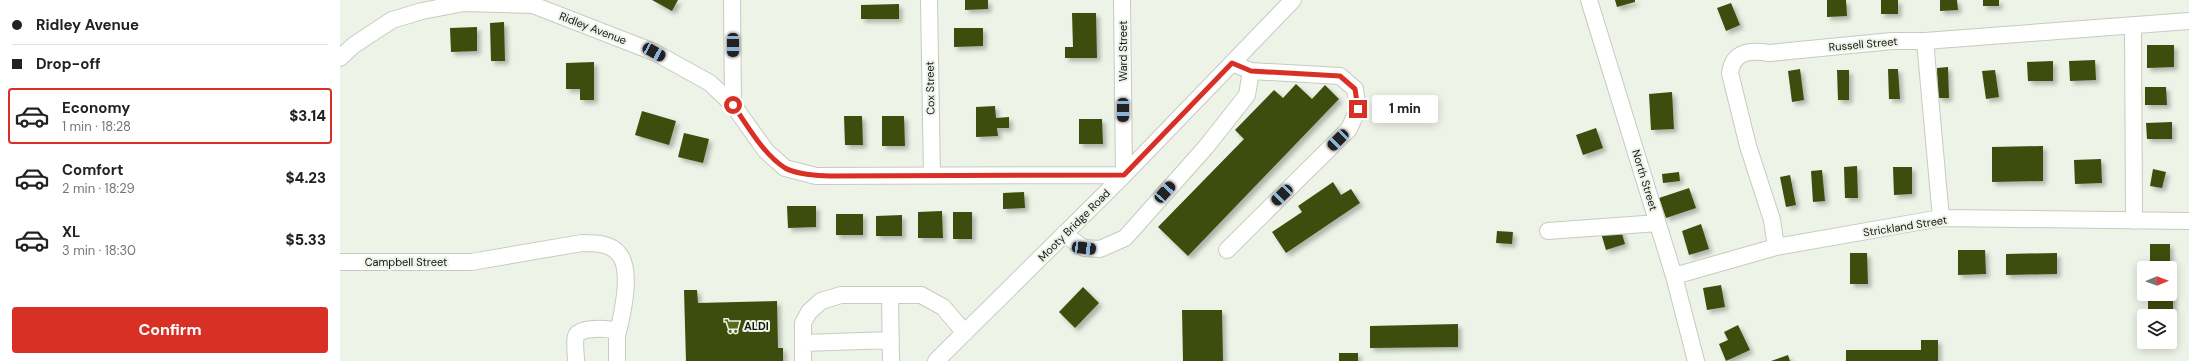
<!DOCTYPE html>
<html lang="en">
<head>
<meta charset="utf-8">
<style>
	:root { --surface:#fff; --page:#f2f2f2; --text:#222; --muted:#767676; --line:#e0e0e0; --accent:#d93025 }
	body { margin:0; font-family:"DM Sans",sans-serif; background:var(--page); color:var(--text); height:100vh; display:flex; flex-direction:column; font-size:15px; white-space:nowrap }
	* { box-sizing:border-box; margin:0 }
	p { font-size:13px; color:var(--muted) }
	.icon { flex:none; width:22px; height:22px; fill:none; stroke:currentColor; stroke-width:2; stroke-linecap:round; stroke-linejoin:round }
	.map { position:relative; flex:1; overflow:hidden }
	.sheet { display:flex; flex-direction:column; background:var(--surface); width:340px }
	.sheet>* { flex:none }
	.hud { display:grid; align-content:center; height:88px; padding:0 12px; background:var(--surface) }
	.needle { width:26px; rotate:89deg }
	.buttons { position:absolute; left:1797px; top:261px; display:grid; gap:8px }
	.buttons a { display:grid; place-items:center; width:40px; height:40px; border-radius:4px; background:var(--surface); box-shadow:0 2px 10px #0003; font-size:20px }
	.end { position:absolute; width:18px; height:18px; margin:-9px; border:5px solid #d93025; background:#fff; box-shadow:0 0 0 2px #fff }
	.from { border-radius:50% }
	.bubble { position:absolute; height:28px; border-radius:4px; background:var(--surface); box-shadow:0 2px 10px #0003; font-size:13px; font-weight:800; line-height:28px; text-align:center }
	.car { position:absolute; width:12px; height:24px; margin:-12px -6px; border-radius:5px; box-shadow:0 0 3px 1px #0007; background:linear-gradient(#222 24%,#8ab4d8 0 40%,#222 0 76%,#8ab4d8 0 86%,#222 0) }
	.hud b { display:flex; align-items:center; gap:14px; height:38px; font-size:15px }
	.hud b+b { border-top:1px solid var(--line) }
	.hud i { width:10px; height:10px; background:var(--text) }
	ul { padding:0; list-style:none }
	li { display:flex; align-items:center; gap:12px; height:56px; margin:0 8px 6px; padding:0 4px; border:2px solid transparent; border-radius:4px }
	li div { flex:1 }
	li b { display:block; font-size:15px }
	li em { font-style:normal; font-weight:800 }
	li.current { border-color:var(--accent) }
	li>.icon { width:36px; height:36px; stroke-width:1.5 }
	.cta { display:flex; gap:8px; margin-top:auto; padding:8px 12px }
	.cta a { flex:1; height:46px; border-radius:4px; background:var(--accent); color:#fff; font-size:16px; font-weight:800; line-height:46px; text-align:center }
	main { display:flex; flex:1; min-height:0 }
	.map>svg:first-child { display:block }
	.building { fill:#3d4d0d; filter:url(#shadow) }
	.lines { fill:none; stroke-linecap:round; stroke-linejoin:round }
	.minor-casing { stroke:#c7cbbf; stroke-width:18 }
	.minor { stroke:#fff; stroke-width:16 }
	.route { stroke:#d93025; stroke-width:5 }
	.labels { text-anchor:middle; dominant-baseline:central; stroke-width:4; stroke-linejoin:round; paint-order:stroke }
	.street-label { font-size:11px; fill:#151713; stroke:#eef3e7 }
	.poi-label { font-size:11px; font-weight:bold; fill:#151713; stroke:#eef3e7; text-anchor:start }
</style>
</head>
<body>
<main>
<section class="sheet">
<div class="hud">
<b><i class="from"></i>Ridley Avenue</b>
<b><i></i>Drop-off</b>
</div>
<ul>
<li class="current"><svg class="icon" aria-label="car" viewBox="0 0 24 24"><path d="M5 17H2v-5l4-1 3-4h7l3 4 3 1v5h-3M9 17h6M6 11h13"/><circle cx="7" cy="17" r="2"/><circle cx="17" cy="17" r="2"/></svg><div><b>Economy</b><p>1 min · 18:28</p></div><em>$3.14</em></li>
<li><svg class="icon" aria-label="car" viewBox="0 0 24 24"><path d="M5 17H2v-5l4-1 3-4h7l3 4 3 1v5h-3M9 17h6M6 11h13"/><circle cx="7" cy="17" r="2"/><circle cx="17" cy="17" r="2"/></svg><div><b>Comfort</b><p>2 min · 18:29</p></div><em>$4.23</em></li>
<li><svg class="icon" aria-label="car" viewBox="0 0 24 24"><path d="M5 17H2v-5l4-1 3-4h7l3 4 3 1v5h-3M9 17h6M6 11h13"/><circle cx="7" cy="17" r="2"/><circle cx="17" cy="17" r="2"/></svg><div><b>XL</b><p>3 min · 18:30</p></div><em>$5.33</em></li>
</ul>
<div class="cta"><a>Confirm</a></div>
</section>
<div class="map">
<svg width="1849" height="361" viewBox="0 0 1849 361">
	<defs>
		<filter id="shadow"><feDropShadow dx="3.5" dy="3.5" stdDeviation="2" flood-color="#0004"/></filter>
	</defs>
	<rect width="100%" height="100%" fill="#eef3e7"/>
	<path class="building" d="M312,0H338L332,11Z
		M625,0H648V9L625,10Z
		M1275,0H1295V2L1277,7Z
		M1487,0H1506L1507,16L1487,17Z
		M1541,0H1558V14H1541Z
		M1600,0H1617L1618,10L1600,11Z
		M1643,0H1659V6H1643Z
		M1391,3L1400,25L1386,31L1377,8Z
		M559,4V19H521V5Z
		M732,13H756L757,58H725V47H733Z
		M164,22L165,61H151L150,23Z
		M137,27V51L111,52L110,28Z
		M614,28H643V46L614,47Z
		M1807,45H1834V67L1807,68Z
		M1755,60L1756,80L1730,81L1729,61Z
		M1713,61V81H1688L1687,62Z
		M254,62V100H240V89H226V63Z
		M1608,67L1609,98H1598L1597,68Z
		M1460,69L1464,100L1452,102L1448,71Z
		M1548,69H1558L1560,99H1549Z
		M1497,70H1509V100H1498Z
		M1655,70L1659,97L1646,99L1642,71Z
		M956,84L972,99L985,85L999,99L848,256L818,227L904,139L895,130L934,90L943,98Z
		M1805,87H1826L1827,105H1805Z
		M1332,92L1334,129L1311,130L1309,94Z
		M655,106L656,118L669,117V128H657L658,136L636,137V107Z
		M302,111L336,121L329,145L295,135Z
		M504,116H522L523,145H505Z
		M542,116H564L565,146H542Z
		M739,119H762L763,144H739Z
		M1832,122V139H1807L1806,123Z
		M1256,128L1263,148L1243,155L1236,135Z
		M344,133L369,139L363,163L338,157Z
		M1703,146V181L1652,182V147Z
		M1761,159L1762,183L1735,184L1734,160Z
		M1517,166L1518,198H1505L1504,167Z
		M1553,167H1572V194L1554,195Z
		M1813,169L1826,172L1822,188L1810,186Z
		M1482,170L1485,201L1473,202L1471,171Z
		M1339,172L1340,181L1323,183L1322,174Z
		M1450,175L1456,205L1446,207L1440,177Z
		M993,182L1001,195L1011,189L1020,203L946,253L932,232L962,212L958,206Z
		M1349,188L1356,208L1326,218L1319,198Z
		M684,192L685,208L663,209V193Z
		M447,206H476V227L448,228Z
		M602,211L603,238H578V212Z
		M613,212H632V239H613Z
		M496,214H523V235H496Z
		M562,215V236H536V216Z
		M1361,224L1369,249L1349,255L1342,231Z
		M1280,227L1285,244L1266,250L1261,233Z
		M1157,231L1173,232L1172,244L1156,243Z
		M1810,244H1830V265L1810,266Z
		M1618,250H1645L1646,274L1618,275Z
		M1510,253H1527L1528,284H1510Z
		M1717,253V274L1666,275V254Z
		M1381,285L1385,307L1367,310L1363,288Z
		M743,287L759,303L735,328L719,312Z
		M344,290H357L358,303L437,301L438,348H443V361H346Z
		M1833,294V311H1808V295Z
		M842,310H882L883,361H843Z
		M1118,324V347L1030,348V326Z
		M1398,325L1410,350L1386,361L1379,344L1388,340L1384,332Z
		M1581,340H1598V361H1506V350H1581Z
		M999,353H1018V361H999Z
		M1448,355L1450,361H1431Z"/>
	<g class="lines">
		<g class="minor-casing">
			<path id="minor" d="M392,0L393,105
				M589,0L592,176
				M1249,0L1334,276L1356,361
				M1793,25L1794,221
				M1585,41L1601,218
				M0,58L14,45L52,20L82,11L124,3L193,5L314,52L370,83L393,105L426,151L445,168L476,176L784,175L782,0
				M1208,231L1318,223
				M724,234L744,248L760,249L785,238L866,147L907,95L911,71
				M1436,247L1432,220L1408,146L1390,73C1393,51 1410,50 1429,53L1552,41H1585L1849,21
				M887,250L1009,129L1018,109L1015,89L1000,76L911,71L892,63
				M0,262H131L242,243C254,243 271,243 279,254C293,271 282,316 277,336
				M1334,276L1436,247L1601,218L1849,221
				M550,295L551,361
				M463,343L551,340
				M236,361C236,354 234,342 236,336C239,327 268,328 275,331L277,336V361
				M463,361V323L469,312L481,301L501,295H581L603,307L625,333
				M596,361L784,175L953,0"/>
		</g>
		<use href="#minor" class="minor"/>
	</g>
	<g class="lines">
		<path class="route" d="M393,105C408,126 423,154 445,168C455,174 478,176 490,176L784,175L892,63L911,71L1000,76L1015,89L1018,109"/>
	</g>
	<defs>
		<g id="supermarket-bare" transform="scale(1.2)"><path d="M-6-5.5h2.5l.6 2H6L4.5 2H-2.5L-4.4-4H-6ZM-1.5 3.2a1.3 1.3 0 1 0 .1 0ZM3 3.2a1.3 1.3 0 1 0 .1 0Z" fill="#576c1b" stroke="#eef3e7" stroke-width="2.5" paint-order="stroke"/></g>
	</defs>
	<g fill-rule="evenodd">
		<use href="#supermarket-bare" x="392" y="326"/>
	</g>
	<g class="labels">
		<g class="street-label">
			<text transform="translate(253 28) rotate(21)">Ridley Avenue</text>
			<text transform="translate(1523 44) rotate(-5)">Russell Street</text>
			<text transform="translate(783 51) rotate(-90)">Ward Street</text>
			<text transform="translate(590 88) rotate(-91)">Cox Street</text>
			<text transform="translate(1305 180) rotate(73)">North Street</text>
			<text transform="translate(734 225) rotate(-45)">Mooty Bridge Road</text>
			<text transform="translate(1565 226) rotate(-9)">Strickland Street</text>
			<text x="66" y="262">Campbell Street</text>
		</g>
		<g class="poi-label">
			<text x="404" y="326">ALDI</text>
		</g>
	</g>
</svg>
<div class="buttons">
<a><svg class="needle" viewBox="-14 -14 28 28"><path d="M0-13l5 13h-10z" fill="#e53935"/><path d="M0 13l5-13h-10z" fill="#767676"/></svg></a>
<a><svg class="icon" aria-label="layers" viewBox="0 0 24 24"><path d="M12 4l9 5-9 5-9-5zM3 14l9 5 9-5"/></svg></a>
</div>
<i class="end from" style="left:393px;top:105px"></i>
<i class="end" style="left:1018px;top:109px"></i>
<div class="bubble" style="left:1032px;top:95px;width:66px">1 min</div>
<i class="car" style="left:393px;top:45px;rotate:180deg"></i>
<i class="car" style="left:314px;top:52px;rotate:119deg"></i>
<i class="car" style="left:783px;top:110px;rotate:180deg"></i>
<i class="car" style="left:998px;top:140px;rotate:225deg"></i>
<i class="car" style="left:825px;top:192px;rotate:42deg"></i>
<i class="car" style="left:942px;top:195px;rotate:226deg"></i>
<i class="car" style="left:744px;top:248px;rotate:97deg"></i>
</div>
</main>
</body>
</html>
